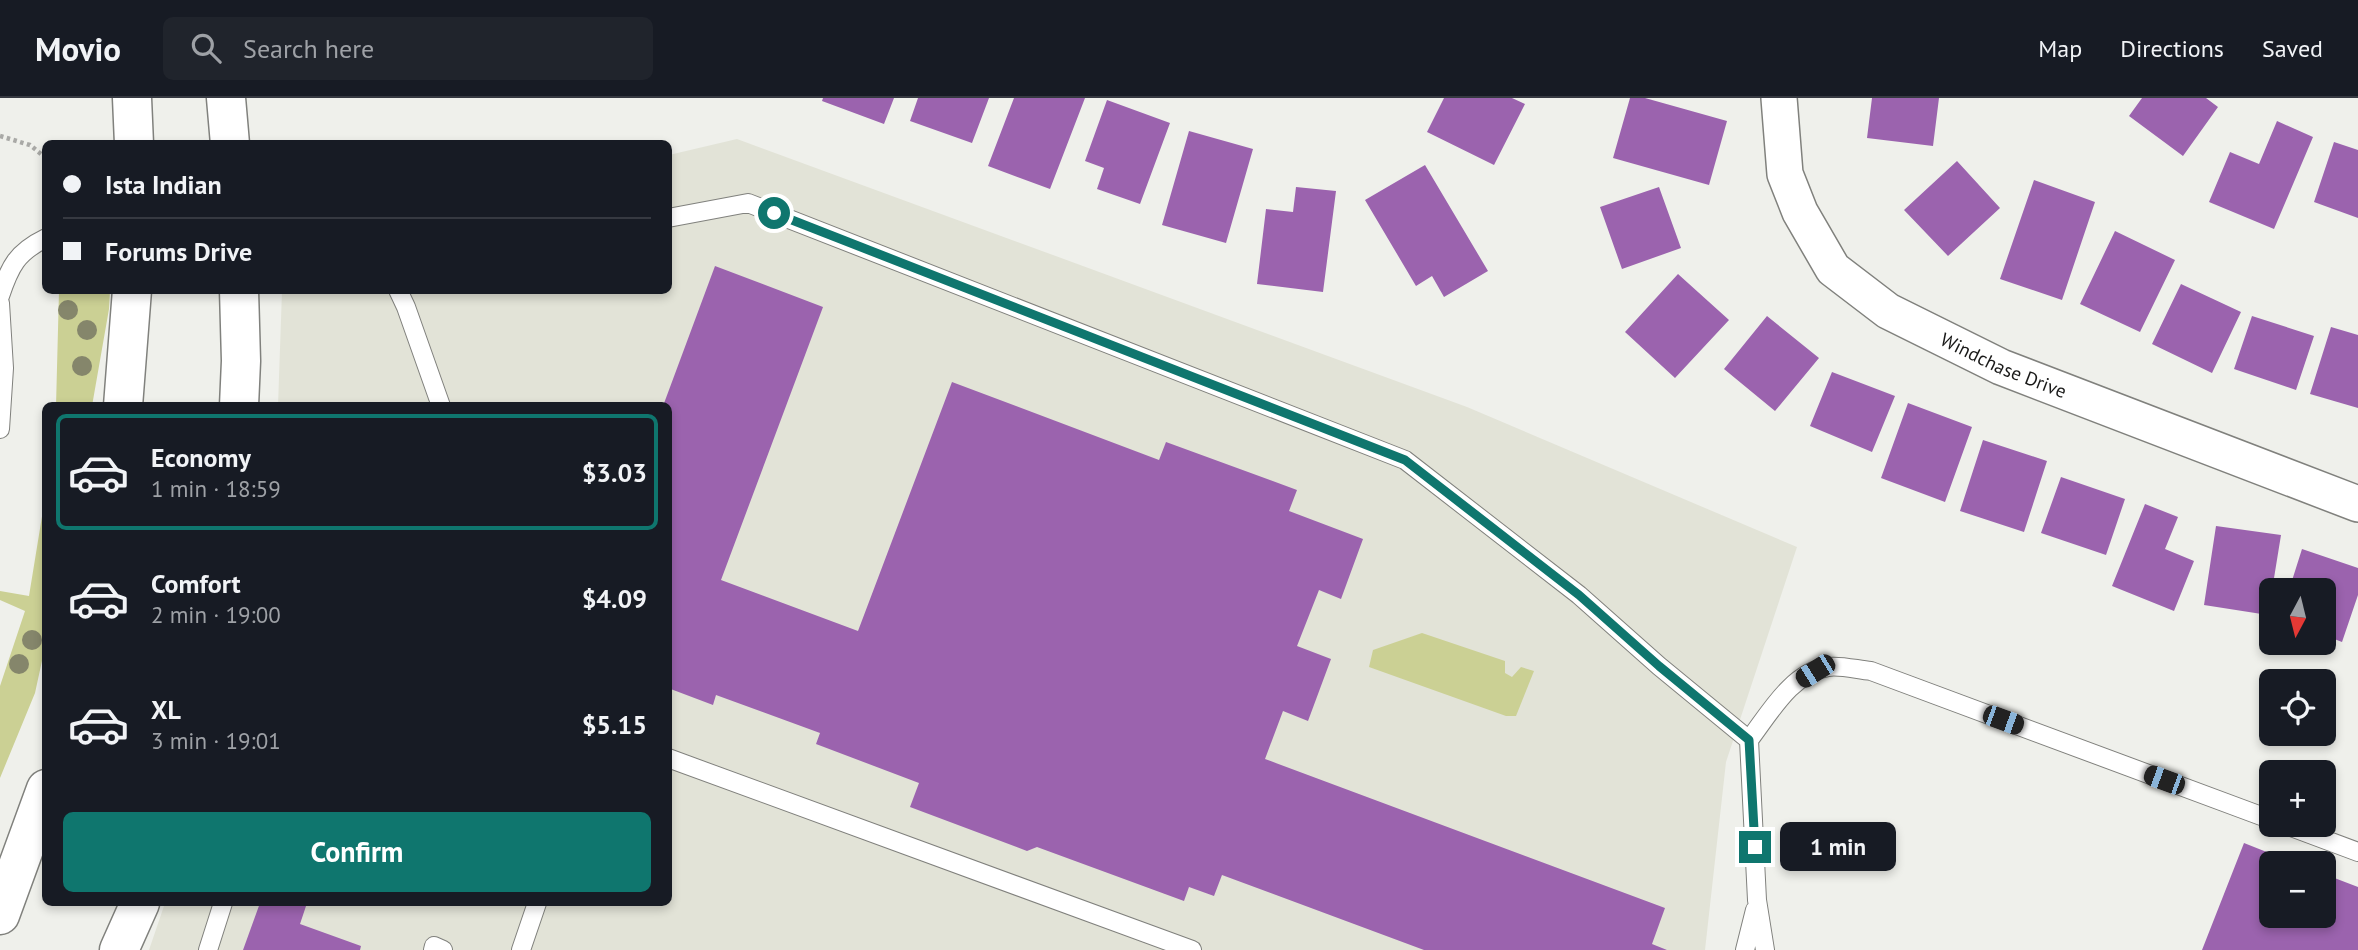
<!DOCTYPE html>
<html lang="en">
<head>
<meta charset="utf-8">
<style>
	:root { --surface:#171b24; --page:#20242c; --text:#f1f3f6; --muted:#9ea1a6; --line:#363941; --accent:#0f766e }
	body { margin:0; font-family:"PT Sans",sans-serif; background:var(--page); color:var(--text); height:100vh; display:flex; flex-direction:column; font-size:26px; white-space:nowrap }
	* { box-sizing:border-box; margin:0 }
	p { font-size:23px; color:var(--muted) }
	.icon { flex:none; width:38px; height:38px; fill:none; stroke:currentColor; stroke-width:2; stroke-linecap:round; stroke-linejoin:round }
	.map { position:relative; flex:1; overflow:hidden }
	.details { position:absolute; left:42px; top:304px; width:630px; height:504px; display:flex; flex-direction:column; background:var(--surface); border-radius:10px; box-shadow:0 4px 10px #0003 }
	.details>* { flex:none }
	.banner { position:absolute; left:42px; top:42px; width:630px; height:154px; border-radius:10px; box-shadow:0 4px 10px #0003; display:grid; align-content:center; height:154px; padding:0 21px; background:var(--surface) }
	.needle { width:46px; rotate:187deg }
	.buttons { position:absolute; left:2259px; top:480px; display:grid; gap:14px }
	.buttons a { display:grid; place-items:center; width:77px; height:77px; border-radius:10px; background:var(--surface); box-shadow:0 4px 10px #0003; font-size:35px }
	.end { position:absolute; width:32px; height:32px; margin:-16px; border:9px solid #0f766e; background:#fff; box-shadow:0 0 0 4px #fff }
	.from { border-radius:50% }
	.bubble { position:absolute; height:49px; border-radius:10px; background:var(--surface); box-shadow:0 4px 10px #0003; font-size:23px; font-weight:800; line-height:49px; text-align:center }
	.car { position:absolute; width:21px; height:42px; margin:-21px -10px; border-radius:9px; box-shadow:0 0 5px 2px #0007; background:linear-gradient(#222 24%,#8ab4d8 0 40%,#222 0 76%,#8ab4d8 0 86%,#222 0) }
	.banner b { display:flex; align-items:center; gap:24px; height:66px; font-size:26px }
	.banner b+b { border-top:2px solid var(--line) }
	.banner i { width:18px; height:18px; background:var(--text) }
	ul { padding:12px 0 0; list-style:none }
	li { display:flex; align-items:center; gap:21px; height:116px; margin:0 14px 10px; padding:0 7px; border:4px solid transparent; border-radius:10px }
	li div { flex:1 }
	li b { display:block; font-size:26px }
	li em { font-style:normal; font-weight:800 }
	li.current { border-color:var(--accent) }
	li>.icon { width:63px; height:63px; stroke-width:1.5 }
	.cta { display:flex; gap:14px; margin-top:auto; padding:14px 21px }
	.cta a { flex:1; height:80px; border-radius:10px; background:var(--accent); color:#fff; font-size:28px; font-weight:800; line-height:80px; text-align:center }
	header { display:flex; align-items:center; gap:42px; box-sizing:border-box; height:98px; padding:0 35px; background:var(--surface); border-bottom:2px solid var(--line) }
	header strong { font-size:33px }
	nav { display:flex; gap:38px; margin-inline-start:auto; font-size:24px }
	.search { width:490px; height:63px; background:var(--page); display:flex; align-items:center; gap:18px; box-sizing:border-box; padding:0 24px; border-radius:10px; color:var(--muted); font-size:26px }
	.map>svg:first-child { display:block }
	.built { fill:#e2e3d7 }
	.green { fill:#cbd094 }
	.building { fill:#9b63ae }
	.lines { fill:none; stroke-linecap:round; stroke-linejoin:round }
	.service-casing { stroke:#80817d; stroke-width:20 }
	.minor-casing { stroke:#80817d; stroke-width:38 }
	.secondary-casing { stroke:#80817d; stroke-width:41 }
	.path { stroke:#a9a9a6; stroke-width:4.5; stroke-dasharray:3.5 3.5; stroke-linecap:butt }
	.service { stroke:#fff; stroke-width:18 }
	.minor { stroke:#fff; stroke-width:35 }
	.secondary { stroke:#fff; stroke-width:38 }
	.tree { fill:#85866b }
	.route { stroke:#0f766e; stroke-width:9 }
	.labels { text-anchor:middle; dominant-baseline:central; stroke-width:5; stroke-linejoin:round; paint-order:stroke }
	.street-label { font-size:19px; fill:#191918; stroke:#fff }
</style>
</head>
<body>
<header>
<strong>Movio</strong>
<div class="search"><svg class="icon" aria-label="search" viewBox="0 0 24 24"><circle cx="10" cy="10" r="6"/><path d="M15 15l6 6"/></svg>Search here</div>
<nav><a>Map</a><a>Directions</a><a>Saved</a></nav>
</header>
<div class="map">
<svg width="2358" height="852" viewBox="0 0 2358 852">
	<rect width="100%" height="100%" fill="#eff0eb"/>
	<path class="built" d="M737,41L1467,309L1797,449L1726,664L1705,852H149L165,805H668V308H278L282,193L668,192L669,57Z"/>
	<path class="green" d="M59,193H110L109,211L92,308H56Z
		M45,400V549L35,595L0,680V588L25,513L0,502V493L29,498Z
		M1422,535L1505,563V575L1512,579L1521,569L1534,573L1516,618H1506L1369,569L1373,552Z"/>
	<path class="building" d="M823,0H894L884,26L822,3Z
		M918,0H989L972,45L910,23Z
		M1014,0H1085L1050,91L988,68Z
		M1444,0H1512L1525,6L1494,67L1427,34Z
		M1630,0H1645L1727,23L1709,87L1613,60Z
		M1872,0H1939L1933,48L1867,40Z
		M2142,0H2206L2218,9L2183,58L2129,18Z
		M1107,2L1170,25L1140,106L1097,91L1104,70L1085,63Z
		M2277,23L2313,39L2274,131L2209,104L2230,54L2259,66Z
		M1189,33L1253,51L1226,145L1162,127Z
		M2334,44L2358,52V120L2314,104Z
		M1957,63L2000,110L1948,158L1904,112Z
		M1425,67L1488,173L1444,199L1432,178L1416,188L1365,102Z
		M2034,82L2095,104L2062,202L2000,181Z
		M1296,89L1336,93L1323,194L1257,186L1266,111L1293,114Z
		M1659,89L1681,150L1622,171L1600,109Z
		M2115,133L2175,162L2140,234L2080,206Z
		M715,168L823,209L721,482L858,533L952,284L1159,362L1166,344L1297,392L1289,413L1363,441L1341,501L1319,492L1297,548L1331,561L1308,623L1283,613L1265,661L1665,810L1652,846L1667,852H1424L1222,777L1214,798L1189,789L1184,803L1037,749L1027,753L910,709L919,685L816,646L820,635L716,597L713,607L668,590V308H663Z
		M1678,176L1729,222L1675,280L1625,234Z
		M2181,186L2241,214L2212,275L2152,246Z
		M1767,218L1819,260L1775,313L1724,271Z
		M2252,218L2314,238L2296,292L2234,271Z
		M2331,229L2358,237V310L2310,296Z
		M1832,274L1895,298L1872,354L1810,328Z
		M1908,305L1972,329L1945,404L1881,380Z
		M1983,342L2047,363L2024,434L1960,413Z
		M2061,379L2125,401L2106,457L2041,435Z
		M2145,406L2178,419L2165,451L2194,463L2174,513L2112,488Z
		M2216,428L2281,437L2268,517L2204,507Z
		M2302,451L2358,470V497L2342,544L2324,537V492H2289Z
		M2244,745L2294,765H2272V817H2324V776L2358,789V852H2202Z
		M260,805H307L300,826L361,848L360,852H243Z"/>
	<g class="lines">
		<g class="service-casing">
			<path id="service" d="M668,120L748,105L1405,362L1579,497L1659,568L1749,642
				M398,192L406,209L441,308
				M0,198C10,168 17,154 46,140
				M0,205L4,270L0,331
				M1749,642C1769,616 1792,574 1828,569C1841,567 1858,572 1871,573L2272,722
				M1749,642L1757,802L1765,852
				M668,660L1192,852
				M2283,726L2358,754
				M208,852L223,805
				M433,852L434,848L443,852
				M521,852L537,805
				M1745,852L1755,812"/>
		</g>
		<g class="minor-casing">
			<g id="minor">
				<path id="s1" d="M1779,0L1785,76L1800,114L1833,171L1888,213L2001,269L2358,406"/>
			</g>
		</g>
		<g class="secondary-casing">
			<path id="secondary" d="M132,0L134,46
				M226,0L230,46
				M239,192L241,263L239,308
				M123,308L132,192
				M0,817L46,691
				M119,852L140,805"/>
		</g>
		<path class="path" d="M0,38L30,47L46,60"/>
		<use href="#service" class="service"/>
		<use href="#minor" class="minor"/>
		<use href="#secondary" class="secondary"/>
	</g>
	<g class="tree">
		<circle cx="68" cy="212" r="10"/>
		<circle cx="87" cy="232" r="10"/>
		<circle cx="82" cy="268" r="10"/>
		<circle cx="32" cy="542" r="10"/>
		<circle cx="19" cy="566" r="10"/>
	</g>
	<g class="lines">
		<path class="route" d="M774,115L1405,362L1579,497L1659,568L1749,642L1755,749"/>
	</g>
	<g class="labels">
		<g class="street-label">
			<text stroke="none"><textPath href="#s1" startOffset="380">Windchase Drive</textPath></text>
		</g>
	</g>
</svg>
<div class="buttons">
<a><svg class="needle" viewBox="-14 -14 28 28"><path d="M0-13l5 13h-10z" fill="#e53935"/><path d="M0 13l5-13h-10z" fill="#9ea1a6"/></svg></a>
<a><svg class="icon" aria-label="locate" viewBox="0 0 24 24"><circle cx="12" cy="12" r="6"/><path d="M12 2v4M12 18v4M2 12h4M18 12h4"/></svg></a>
<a>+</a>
<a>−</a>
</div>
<i class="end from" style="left:774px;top:115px"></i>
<i class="end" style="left:1755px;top:749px"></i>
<div class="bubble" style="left:1780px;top:724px;width:116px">1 min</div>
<i class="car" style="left:1815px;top:573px;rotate:238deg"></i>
<i class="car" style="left:2003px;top:622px;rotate:110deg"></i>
<i class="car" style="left:2164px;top:682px;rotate:290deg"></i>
<div class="banner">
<b><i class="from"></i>Ista Indian</b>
<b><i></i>Forums Drive</b>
</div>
<section class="details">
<ul>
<li class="current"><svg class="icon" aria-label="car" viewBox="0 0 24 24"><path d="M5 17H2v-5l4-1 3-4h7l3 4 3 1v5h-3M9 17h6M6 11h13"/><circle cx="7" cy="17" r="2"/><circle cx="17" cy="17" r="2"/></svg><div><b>Economy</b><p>1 min · 18:59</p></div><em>$3.03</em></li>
<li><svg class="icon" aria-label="car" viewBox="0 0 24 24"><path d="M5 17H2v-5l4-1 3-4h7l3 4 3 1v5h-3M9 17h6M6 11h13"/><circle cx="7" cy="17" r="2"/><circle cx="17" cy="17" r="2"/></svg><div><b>Comfort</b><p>2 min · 19:00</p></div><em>$4.09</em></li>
<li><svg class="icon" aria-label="car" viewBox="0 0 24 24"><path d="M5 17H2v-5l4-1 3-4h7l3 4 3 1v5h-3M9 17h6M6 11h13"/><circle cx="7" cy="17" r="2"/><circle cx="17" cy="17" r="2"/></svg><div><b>XL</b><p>3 min · 19:01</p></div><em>$5.15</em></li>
</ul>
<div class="cta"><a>Confirm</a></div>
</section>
</div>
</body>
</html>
